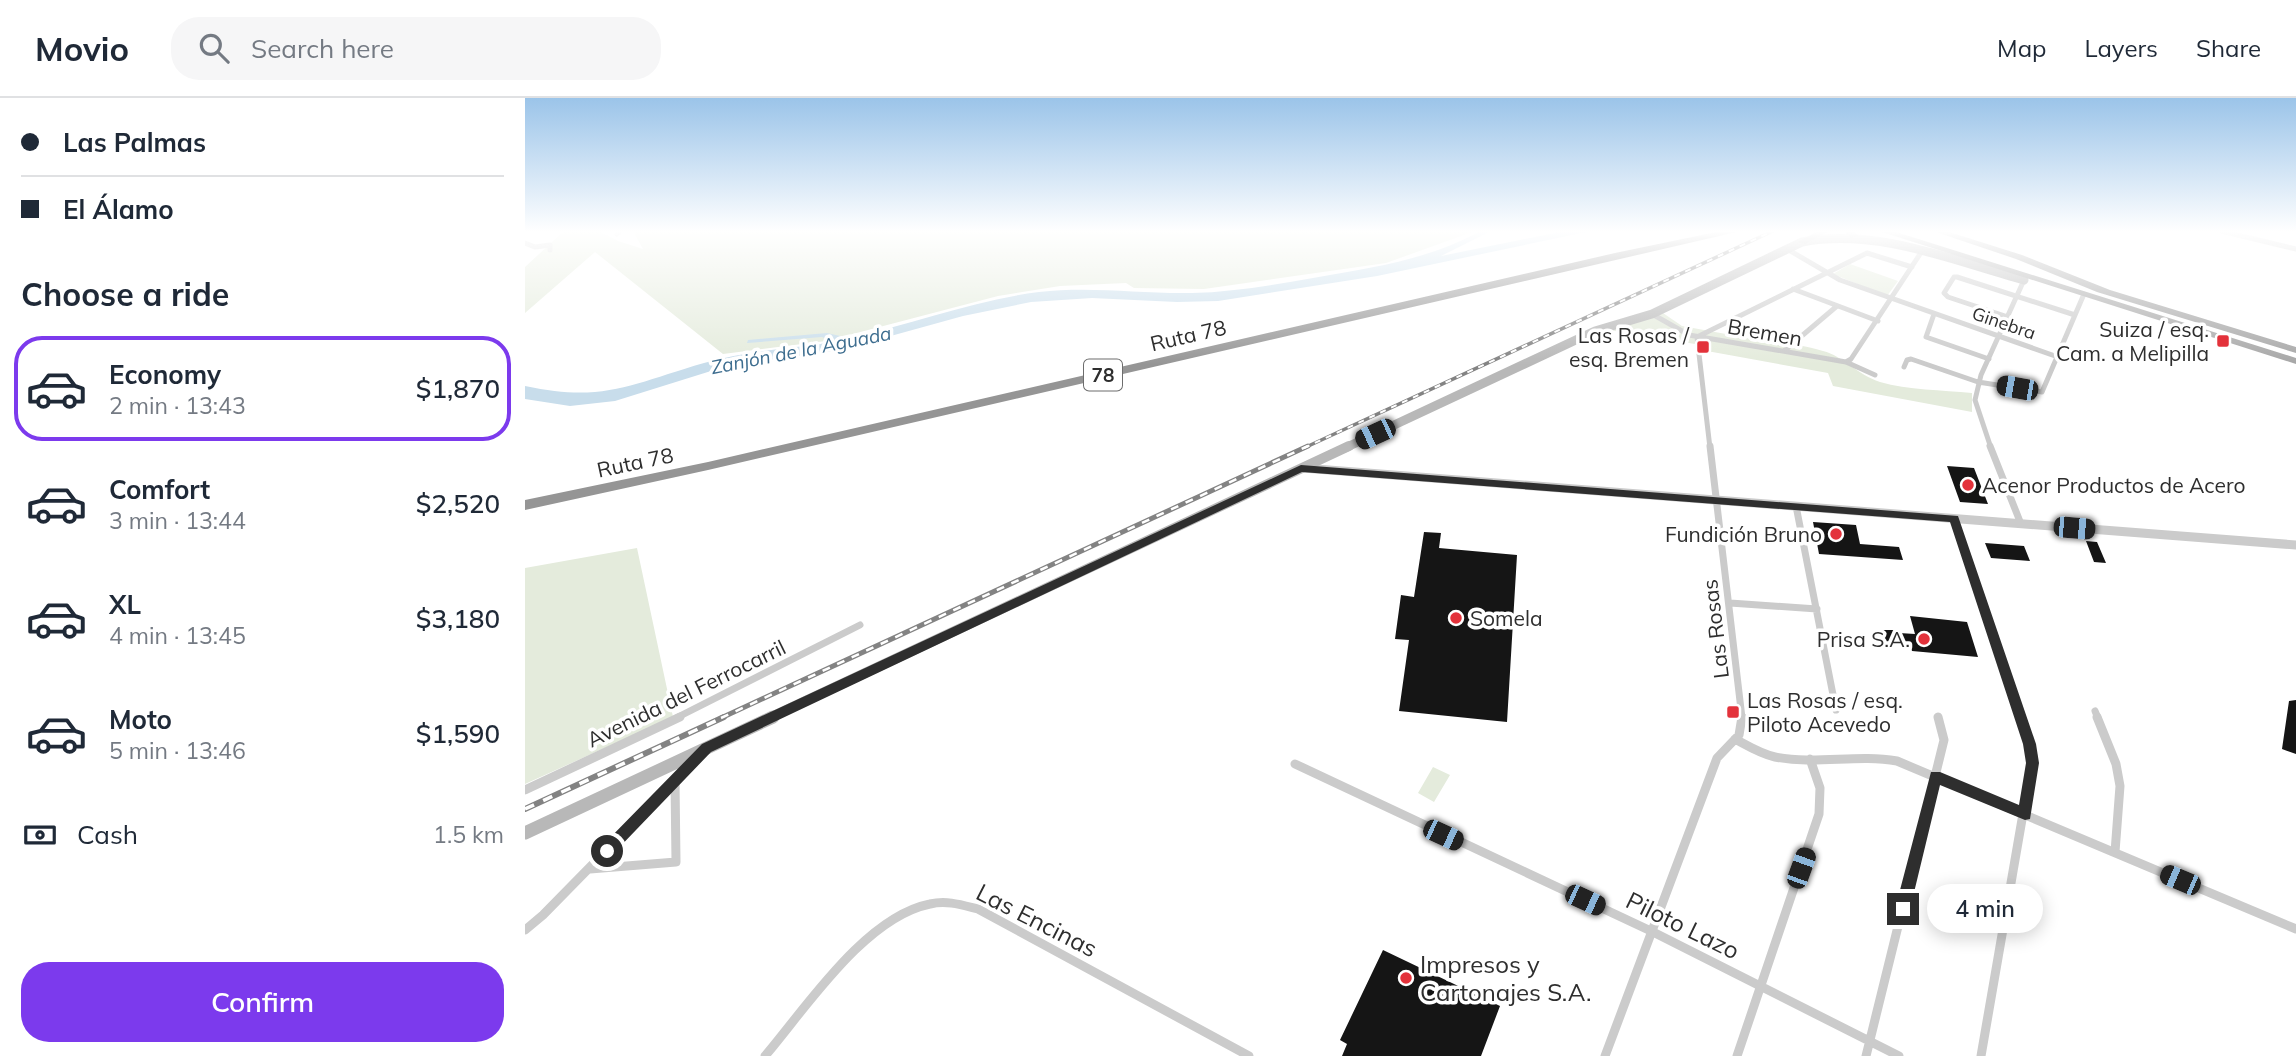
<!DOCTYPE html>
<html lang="en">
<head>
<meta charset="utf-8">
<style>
	:root { --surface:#fff; --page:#f6f6f7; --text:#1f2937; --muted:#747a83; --line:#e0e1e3; --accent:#7c3aed }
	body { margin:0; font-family:Mulish,sans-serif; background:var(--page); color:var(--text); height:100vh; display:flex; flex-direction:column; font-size:26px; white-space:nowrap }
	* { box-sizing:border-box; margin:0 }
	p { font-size:23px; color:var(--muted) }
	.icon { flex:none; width:38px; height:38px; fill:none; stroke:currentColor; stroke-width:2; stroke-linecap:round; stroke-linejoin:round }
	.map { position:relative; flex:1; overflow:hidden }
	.drawer { display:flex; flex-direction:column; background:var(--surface); width:525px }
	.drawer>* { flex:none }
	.guide { display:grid; align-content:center; height:154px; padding:0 21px; background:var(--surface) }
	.end { position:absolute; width:32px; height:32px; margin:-16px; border:9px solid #2e2e2e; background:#fff; box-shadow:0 0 0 4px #fff }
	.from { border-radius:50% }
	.bubble { position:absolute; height:49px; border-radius:24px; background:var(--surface); box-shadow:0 4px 18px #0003; font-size:23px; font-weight:600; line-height:49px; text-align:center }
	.car { position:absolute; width:21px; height:42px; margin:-21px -10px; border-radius:9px; box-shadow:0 0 5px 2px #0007; background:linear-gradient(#222 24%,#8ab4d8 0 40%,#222 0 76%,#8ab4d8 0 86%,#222 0) }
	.guide b { display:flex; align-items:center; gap:24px; height:66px; font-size:26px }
	.guide b+b { border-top:2px solid var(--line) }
	.guide i { width:18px; height:18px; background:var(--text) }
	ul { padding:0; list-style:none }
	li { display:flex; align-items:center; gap:21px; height:105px; margin:0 14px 10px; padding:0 7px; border:4px solid transparent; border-radius:28px }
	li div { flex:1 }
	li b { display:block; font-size:26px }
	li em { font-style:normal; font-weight:600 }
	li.current { border-color:var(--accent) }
	li>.icon { width:63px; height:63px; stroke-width:1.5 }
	h2 { padding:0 21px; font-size:32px; line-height:84px }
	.pay { display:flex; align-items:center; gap:18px; height:77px; padding:0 21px; font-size:26px }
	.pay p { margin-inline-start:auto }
	.action { display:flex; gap:14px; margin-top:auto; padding:14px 21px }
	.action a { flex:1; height:80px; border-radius:28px; background:var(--accent); color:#fff; font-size:28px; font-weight:600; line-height:80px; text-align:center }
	header { display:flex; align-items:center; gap:42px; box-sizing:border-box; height:98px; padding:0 35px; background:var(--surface); border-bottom:2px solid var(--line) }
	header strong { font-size:33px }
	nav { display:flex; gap:38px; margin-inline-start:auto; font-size:24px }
	.search { width:490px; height:63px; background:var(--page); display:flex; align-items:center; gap:18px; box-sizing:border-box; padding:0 24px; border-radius:28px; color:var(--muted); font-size:26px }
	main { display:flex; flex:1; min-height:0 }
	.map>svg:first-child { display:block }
	.green { fill:#e4ebdc }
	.water { fill:#c8ddeb }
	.building { fill:#151515 }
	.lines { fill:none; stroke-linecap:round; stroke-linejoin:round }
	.minor-far2 { stroke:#cbcbcb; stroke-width:5 }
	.minor-far1 { stroke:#cbcbcb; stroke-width:7 }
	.minor { stroke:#cbcbcb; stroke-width:9 }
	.tertiary { stroke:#cbcbcb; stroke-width:9 }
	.secondary-far2 { stroke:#b8b8b8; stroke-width:9 }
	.secondary-far1 { stroke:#b8b8b8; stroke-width:10 }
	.secondary { stroke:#b8b8b8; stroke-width:13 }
	.primary { fill:#a6a6a6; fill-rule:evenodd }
	.motorway { fill:#959595; fill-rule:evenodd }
	.rail-far2-casing { stroke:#838383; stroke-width:3.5 }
	.rail-far1-casing { stroke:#838383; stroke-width:5 }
	.rail-casing { stroke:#838383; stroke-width:6 }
	.rail-far2 { stroke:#fff; stroke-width:2; stroke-dasharray:6; stroke-linecap:butt }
	.rail-far1 { stroke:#fff; stroke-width:2.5; stroke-dasharray:8; stroke-linecap:butt }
	.rail { stroke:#fff; stroke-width:3.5; stroke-dasharray:10; stroke-linecap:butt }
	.route { fill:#2e2e2e }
	.poi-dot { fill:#e3323b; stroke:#fff; stroke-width:2.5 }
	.labels { text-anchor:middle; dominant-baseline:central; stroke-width:7; stroke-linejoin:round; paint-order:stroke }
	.far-street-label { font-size:18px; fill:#2e2e2e; stroke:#fff }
	.far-water-label { font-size:19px; font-style:italic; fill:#3d6d8f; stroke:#fff }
	.shield { fill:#fff; stroke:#6d6d6d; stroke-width:2 }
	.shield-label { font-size:19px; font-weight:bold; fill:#2e2e2e }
	.poi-label { font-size:21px; fill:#2e2e2e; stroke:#fff; text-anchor:end }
	.street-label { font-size:21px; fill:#2e2e2e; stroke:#fff }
	.near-street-label { font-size:24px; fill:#2e2e2e; stroke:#fff }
	.near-poi-label { font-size:24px; fill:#2e2e2e; stroke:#fff; text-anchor:start }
</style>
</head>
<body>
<header>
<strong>Movio</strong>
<div class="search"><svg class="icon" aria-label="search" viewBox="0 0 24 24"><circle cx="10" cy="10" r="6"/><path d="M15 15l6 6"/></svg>Search here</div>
<nav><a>Map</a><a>Layers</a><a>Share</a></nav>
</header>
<main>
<section class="drawer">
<div class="guide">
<b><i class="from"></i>Las Palmas</b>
<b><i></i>El Álamo</b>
</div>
<h2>Choose a ride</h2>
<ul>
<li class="current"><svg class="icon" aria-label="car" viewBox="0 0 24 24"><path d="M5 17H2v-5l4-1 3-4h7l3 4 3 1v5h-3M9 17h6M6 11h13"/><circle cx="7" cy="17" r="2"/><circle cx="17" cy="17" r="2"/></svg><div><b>Economy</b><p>2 min · 13:43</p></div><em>$1,870</em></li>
<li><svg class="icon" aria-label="car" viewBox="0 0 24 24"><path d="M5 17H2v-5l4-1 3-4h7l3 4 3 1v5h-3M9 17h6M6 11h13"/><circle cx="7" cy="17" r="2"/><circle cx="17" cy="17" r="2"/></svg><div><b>Comfort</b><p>3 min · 13:44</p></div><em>$2,520</em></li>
<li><svg class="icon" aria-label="car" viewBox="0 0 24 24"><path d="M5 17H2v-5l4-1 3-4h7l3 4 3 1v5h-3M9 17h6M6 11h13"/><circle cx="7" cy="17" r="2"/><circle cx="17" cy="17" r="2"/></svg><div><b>XL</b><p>4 min · 13:45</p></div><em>$3,180</em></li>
<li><svg class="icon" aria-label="car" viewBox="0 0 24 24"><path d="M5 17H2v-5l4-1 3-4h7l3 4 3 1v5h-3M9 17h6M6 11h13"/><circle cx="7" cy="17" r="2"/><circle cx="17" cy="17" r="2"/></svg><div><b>Moto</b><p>5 min · 13:46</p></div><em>$1,590</em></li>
</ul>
<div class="pay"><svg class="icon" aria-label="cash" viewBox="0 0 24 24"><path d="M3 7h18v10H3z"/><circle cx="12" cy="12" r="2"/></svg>Cash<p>1.5 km</p></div>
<div class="action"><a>Confirm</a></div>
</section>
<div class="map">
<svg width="1771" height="958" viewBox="0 0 1771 958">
	<rect width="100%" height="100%" fill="#fff"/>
	<path class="green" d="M39,133H74L93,143L118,151L108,133H950L861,165L679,191L609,190L601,185L535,188L473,198L301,243L198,256L70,154L0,215V169Z
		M1325,166L1373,183L1362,198L1308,176Z
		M1138,215L1157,228L1223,240L1230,235C1255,247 1273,245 1298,253C1318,258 1333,277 1355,284C1383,292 1417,292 1447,295V314L1308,288L1303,275L1171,251L1170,246L1084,232Z
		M112,450L148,619L0,686V470Z
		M908,669L925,677L909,704L893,695Z"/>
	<path class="water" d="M955,133H966L916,158L1040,133H1066L852,178L693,203L652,204L567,200L506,204L438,218L315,252L202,268L90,303L45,308L0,301V288C79,305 106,286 179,265C217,254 257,251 296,246L303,242L297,239L222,245L223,242L302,235L324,240C388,226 449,202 514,194C567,188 615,196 667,195C707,194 748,187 788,180C845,170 904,162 955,133Z"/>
	<path class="building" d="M1422,368L1449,370L1463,406L1435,404Z
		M1288,424L1331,427L1335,446L1374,449L1378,462L1294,456Z
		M899,434L916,435L914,450L992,457L982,624L874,613L884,542L870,541L876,497L889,499Z
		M1561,443L1572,444L1581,465L1569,464Z
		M1460,445L1499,448L1505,463L1466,460Z
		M1385,518L1442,524L1453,559L1387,553L1386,549L1352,546L1349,532H1373L1374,535L1390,536Z
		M1771,602V656L1757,651L1764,603Z
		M858,852L975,908L956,958H817L822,946L815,942Z"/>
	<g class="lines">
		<path class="minor-far2" d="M1696,133L1771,151
			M92,136L95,133
			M0,145L10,149L25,147V152
			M1262,151L1315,182L1533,259
			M1268,191L1353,223
			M1127,216L1164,237L1321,264L1350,277
			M1409,216L1401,239L1464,261
			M1483,219L1423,199L1419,195L1429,179H1432L1550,217
			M1172,239L1342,155L1387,169
			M1172,239L1185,350
			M1259,253L1312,208
			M1321,264L1326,261L1397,153
			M1379,269L1382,262L1386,261L1453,284L1517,294L1559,196
			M1466,350L1450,302L1456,277L1499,182"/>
		<path class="minor-far1" d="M1185,348L1217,620
			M1465,348L1496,426
			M1271,408L1311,612
			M1429,421L1495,620
			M1205,505L1292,511
			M1570,613L1573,620
			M151,620L335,527"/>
		<path class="minor" d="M1572,619L1591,666L1595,688L1590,754
			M1210,641C1223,648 1236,656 1250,659C1291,667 1332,656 1372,663L1771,831
			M770,666L1128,834L1374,958
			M0,692L155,619
			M65,771L151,764L150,683
			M0,832L18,817L174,658
			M240,958C281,910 340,819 405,806C422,802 437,807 453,811L724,958
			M1080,958L1192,660L1214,637L1217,619
			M1212,958L1294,716L1295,690L1285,661
			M1341,958L1419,642L1413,619
			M1456,958L1508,658L1495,619"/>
		<path class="tertiary" d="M778,370L1771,447"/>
		<path class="secondary-far2" d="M820,350L1070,233L1127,216L1277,144C1352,130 1427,162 1499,182"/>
		<path class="secondary-far1" d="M244,620L824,348"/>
		<path class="secondary" d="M0,735L248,619"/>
		<path class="primary" d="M1293,133H1304L1280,146L1273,144Z
			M1319,133H1329L1333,138L1326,140Z
			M1354,133H1368L1771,260V266Z
			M1408,133H1421L1497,157L1585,192L1771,249V255L1572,194L1491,161Z"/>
		<path class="motorway" d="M1196,133H1216L183,372L0,412V402L183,364L1090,155Z"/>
		<g class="rail-far2-casing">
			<path id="rail-far2" d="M779,350L1248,133"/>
		</g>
		<g class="rail-far1-casing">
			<path id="rail-far1" d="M196,620L783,348"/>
		</g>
		<g class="rail-casing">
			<path id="rail" d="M0,711L199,619"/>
		</g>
		<use href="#rail-far2" class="rail-far2"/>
		<use href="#rail-far1" class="rail-far1"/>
		<use href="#rail" class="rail"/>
	</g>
	<linearGradient id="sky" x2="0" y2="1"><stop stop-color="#9bc4e9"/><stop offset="0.5" stop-color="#fff"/><stop offset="1" stop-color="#fff" stop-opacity="0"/></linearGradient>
	<rect width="1771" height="267" fill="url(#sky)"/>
	<path class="route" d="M776,367L1433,418L1511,646L1514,665L1505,721L1500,722L1415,687L1385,811L1383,816L1378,818L1372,816L1370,811L1406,674H1415L1494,707L1501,665L1498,646L1425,424L777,374L186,654L86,758H77V748L177,646Z"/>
	<g class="poi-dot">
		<rect x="1691" y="236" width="14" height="14" rx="3.5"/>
		<rect x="1171" y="242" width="14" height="14" rx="3.5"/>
		<circle cx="1443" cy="387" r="7"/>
		<circle cx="1311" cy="436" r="7"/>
		<circle cx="931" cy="520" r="7"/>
		<circle cx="1399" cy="541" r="7"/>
		<rect x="1201" y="607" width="14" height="14" rx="3.5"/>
		<circle cx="881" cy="880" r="7"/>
	</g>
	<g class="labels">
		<g class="far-street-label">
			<text transform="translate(1479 225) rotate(19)">Ginebra</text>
		</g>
		<g class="far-water-label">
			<text transform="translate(276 252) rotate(-11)">Zanjón de la Aguada</text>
		</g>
		<rect class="shield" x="559" y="261.5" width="38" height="31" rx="5"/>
		<g class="shield-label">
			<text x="578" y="277">78</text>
		</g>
		<g class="poi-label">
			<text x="1684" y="231">Suiza / esq.<tspan x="1684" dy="24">Cam. a Melipilla</tspan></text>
			<text x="1164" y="237">Las Rosas /<tspan x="1164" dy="24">esq. Bremen</tspan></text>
			<text x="1457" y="387" text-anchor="start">Acenor Productos de Acero</text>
			<text x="1297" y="436">Fundición Bruno</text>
			<text x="945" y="520" text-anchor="start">Somela</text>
			<text x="1385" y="541">Prisa S.A.</text>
			<text x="1222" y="602" text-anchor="start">Las Rosas / esq.<tspan x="1222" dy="24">Piloto Acevedo</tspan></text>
		</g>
		<g class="street-label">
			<text transform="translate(1240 234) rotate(10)">Bremen</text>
			<text transform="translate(663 237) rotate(-13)">Ruta 78</text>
			<text transform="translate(110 364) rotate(-12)">Ruta 78</text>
			<text transform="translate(1190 531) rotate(-97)">Las Rosas</text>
			<text transform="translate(161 595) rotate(-26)">Avenida del Ferrocarril</text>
		</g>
		<g class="near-street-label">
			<text transform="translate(512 822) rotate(27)">Las Encinas</text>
			<text transform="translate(1158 827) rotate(26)">Piloto Lazo</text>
		</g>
		<g class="near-poi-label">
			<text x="895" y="866">Impresos y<tspan x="895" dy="28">Cartonajes S.A.</tspan></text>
		</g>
	</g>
</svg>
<i class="end from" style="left:82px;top:753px"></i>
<i class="end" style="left:1378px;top:811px"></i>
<div class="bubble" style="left:1402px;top:786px;width:116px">4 min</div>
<i class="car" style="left:1492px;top:290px;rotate:280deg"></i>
<i class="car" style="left:850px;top:336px;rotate:245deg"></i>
<i class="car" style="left:1549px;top:430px;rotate:95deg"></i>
<i class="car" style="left:918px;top:737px;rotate:115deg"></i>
<i class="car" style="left:1276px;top:770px;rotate:20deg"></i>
<i class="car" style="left:1655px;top:782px;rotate:293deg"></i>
<i class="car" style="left:1060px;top:802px;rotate:115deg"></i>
</div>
</main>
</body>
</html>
